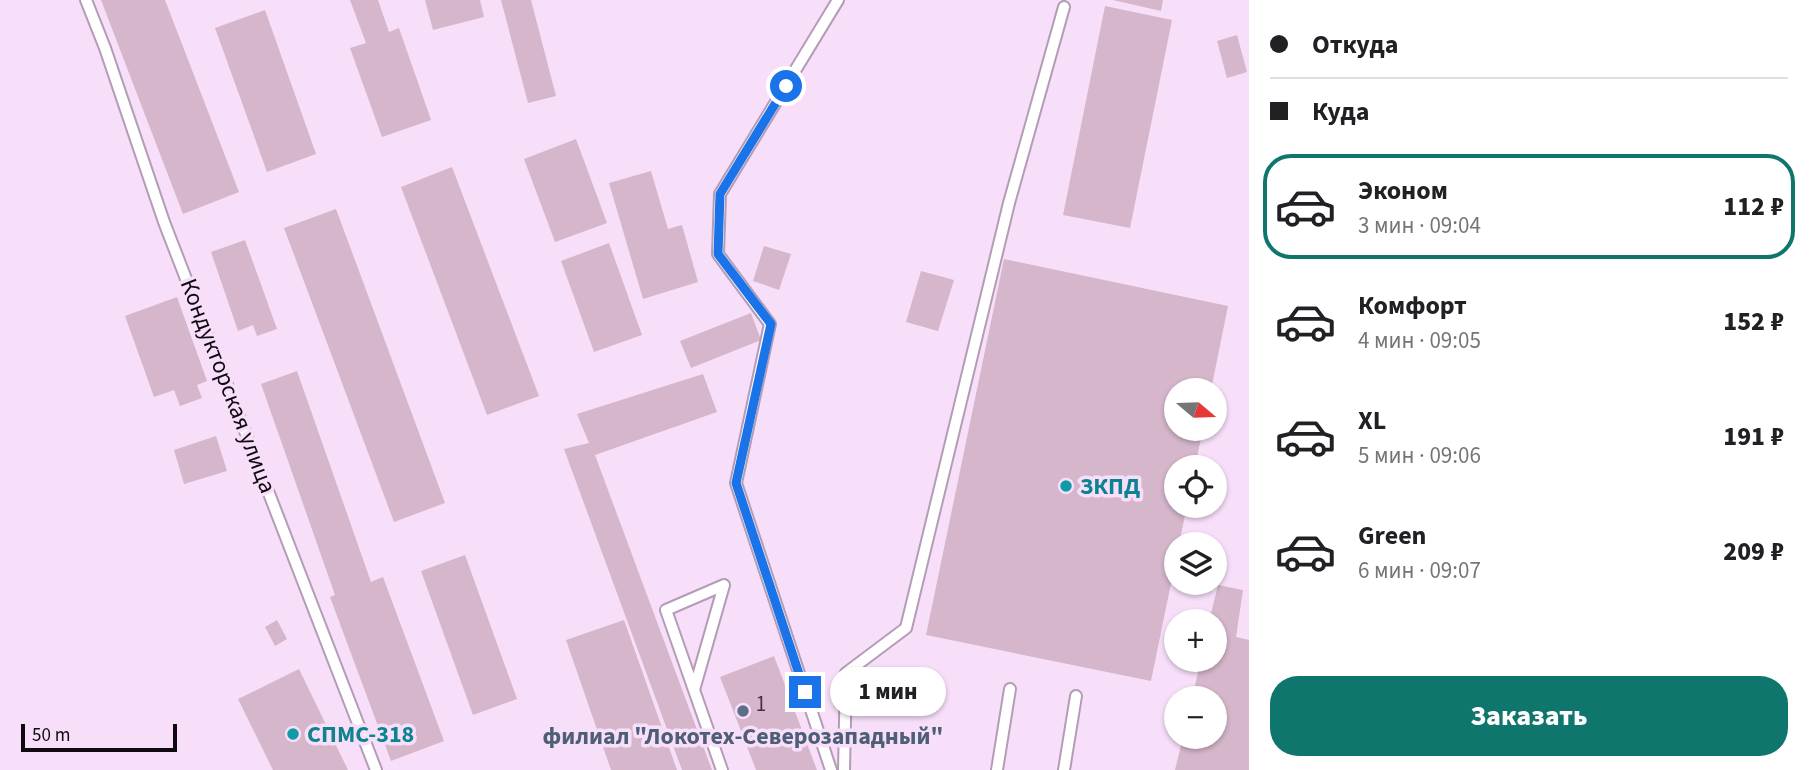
<!DOCTYPE html>
<html lang="ru">
<head>
<meta charset="utf-8">
<style>
	:root { --surface:#fff; --page:#f6f6f6; --text:#202124; --muted:#757577; --line:#e0e0e0; --accent:#0f766e }
	body { margin:0; font-family:"Source Sans 3",sans-serif; background:var(--page); color:var(--text); height:100vh; display:flex; flex-direction:column; font-size:26px; white-space:nowrap }
	* { box-sizing:border-box; margin:0 }
	p { font-size:23px; color:var(--muted) }
	.icon { flex:none; width:38px; height:38px; fill:none; stroke:currentColor; stroke-width:2; stroke-linecap:round; stroke-linejoin:round }
	.map { position:relative; flex:1; overflow:hidden }
	.details { display:flex; flex-direction:column; background:var(--surface); width:560px }
	.details>* { flex:none }
	.guide { display:grid; align-content:center; height:154px; padding:0 21px; background:var(--surface) }
	.needle { width:46px; rotate:109deg }
	.fabs { position:absolute; left:1164px; top:378px; display:grid; gap:14px }
	.fabs a { display:grid; place-items:center; width:63px; height:63px; border-radius:50%; background:var(--surface); box-shadow:0 2px 5px #0004; font-size:35px }
	.scale { position:absolute; left:21px; bottom:18px; width:156px; box-sizing:border-box; padding-left:7px; border:4px solid #100911; border-top:0; font-size:19px; line-height:24px; white-space:nowrap; color:#100911; -webkit-text-stroke:5px #f7dffa; paint-order:stroke }
	.end { position:absolute; width:32px; height:32px; margin:-16px; border:9px solid #1a73e8; background:#fff; box-shadow:0 0 0 4px #fff }
	.from { border-radius:50% }
	.bubble { position:absolute; height:49px; border-radius:24px; background:var(--surface); box-shadow:0 2px 5px #0004; font-size:23px; font-weight:800; line-height:49px; text-align:center }
	.guide b { display:flex; align-items:center; gap:24px; height:66px; font-size:26px }
	.guide b+b { border-top:2px solid var(--line) }
	.guide i { width:18px; height:18px; background:var(--text) }
	ul { padding:0; list-style:none }
	li { display:flex; align-items:center; gap:21px; height:105px; margin:0 14px 10px; padding:0 7px; border:4px solid transparent; border-radius:28px }
	li div { flex:1 }
	li b { display:block; font-size:26px }
	li em { font-style:normal; font-weight:800 }
	li.current { border-color:var(--accent) }
	li>.icon { width:63px; height:63px; stroke-width:1.5 }
	.action { display:flex; gap:14px; margin-top:auto; padding:14px 21px }
	.action a { flex:1; height:80px; border-radius:28px; background:var(--accent); color:#fff; font-size:28px; font-weight:800; line-height:80px; text-align:center }
	main { display:flex; flex:1; min-height:0 }
	.map>svg:first-child { display:block }
	.building { fill:#d5b6cb }
	.lines { fill:none; stroke-linecap:round; stroke-linejoin:round }
	.service-casing { stroke:#b39db6; stroke-width:14 }
	.service { stroke:#fff; stroke-width:10 }
	.route { stroke:#1a73e8; stroke-width:9 }
	.culture-dot { fill:#0f9aa8; stroke:#f7dffa; stroke-width:2.5 }
	.service-dot { fill:#5c6f8a; stroke:#f7dffa; stroke-width:2.5 }
	.labels { text-anchor:middle; dominant-baseline:central; stroke-width:7; stroke-linejoin:round; paint-order:stroke }
	.number-label { font-size:21px; fill:#413440 }
	.street-label { font-size:24px; fill:#100911; stroke:#f7dffa }
	.culture-label { font-size:24px; font-weight:bold; fill:#0d838f; stroke:#f7dffa; text-anchor:start }
	.service-label { font-size:24px; font-weight:bold; fill:#4e5e75; stroke:#f7dffa }
</style>
</head>
<body>
<main>
<div class="map">
<svg width="1249" height="770" viewBox="0 0 1249 770">
	<rect width="100%" height="100%" fill="#f7dffa"/>
	<path class="building" d="M101,0H165L239,192L183,214Z
		M350,0H378L389,32L399,28L431,120L382,137L350,48L366,43Z
		M425,0H480L484,17L433,30Z
		M501,0H531L556,96L528,103Z
		M1113,0H1163L1161,11Z
		M1105,6L1172,20L1130,228L1063,215Z
		M265,10L316,154L267,172L215,28Z
		M1237,35L1247,72L1227,78L1217,41Z
		M576,139L607,223L555,242L524,159Z
		M452,167L539,396L487,415L401,187Z
		M651,171L668,229L682,225L698,282L643,299L609,183Z
		M336,209L445,503L394,522L284,228Z
		M245,240L277,329L257,336L253,325L238,331L211,252Z
		M609,243L642,335L594,352L561,261Z
		M764,246L791,254L779,290L753,281Z
		M1004,259L1228,306L1211,390H1176V429H1203L1195,467H1176V506H1187L1179,544H1176V559L1151,681L926,635Z
		M921,271L954,280L938,331L906,322Z
		M177,297L207,381L197,385L202,398L180,406L174,390L154,397L125,316Z
		M751,313L761,340L691,368L680,341Z
		M297,371L371,582L383,577L444,741L391,761L330,597L335,595L261,384Z
		M703,374L717,412L595,455L712,770H682L564,449L589,443L577,414Z
		M216,436L227,471L184,484L174,450Z
		M465,555L517,699L473,715L421,571Z
		M1218,585L1243,590L1236,637L1249,640V770H1175L1183,737H1214V698H1192L1201,660H1214V621H1209Z
		M277,620L287,639L275,646L265,627Z
		M624,620L677,770H611L566,640Z
		M774,656L817,770H756L741,731L720,677Z
		M299,669L348,770H273L238,699Z"/>
	<g class="lines">
		<g class="service-casing">
			<path id="service" d="M86,0L105,48L164,222L376,770
				M694,690L724,585L666,610L722,770
				M831,770L736,483L770,324L718,254L720,194L838,0
				M844,770L846,673L906,628L1009,203L1064,7
				M997,770L1010,689
				M1064,770L1076,696"/>
		</g>
		<use href="#service" class="service"/>
	</g>
	<g class="lines">
		<path class="route" d="M786,86L720,194L718,254L771,324L736,483L805,692"/>
	</g>
	<g class="culture-dot">
		<circle cx="1066" cy="486" r="7"/>
		<circle cx="293" cy="734" r="7"/>
	</g>
	<circle class="service-dot" cx="743" cy="711" r="7"/>
	<g class="labels">
		<g class="number-label">
			<text x="761" y="704">1</text>
		</g>
		<g class="street-label">
			<text transform="translate(228 386) rotate(69)">Кондукторская улица</text>
		</g>
		<g class="culture-label">
			<text x="1080" y="486">ЗКПД</text>
			<text x="307" y="734">СПМС-318</text>
		</g>
		<g class="service-label">
			<text x="743" y="736">филиал "Локотех-Северозападный"</text>
		</g>
	</g>
</svg>
<div class="fabs">
<a><svg class="needle" viewBox="-14 -14 28 28"><path d="M0-13l5 13h-10z" fill="#e53935"/><path d="M0 13l5-13h-10z" fill="#757577"/></svg></a>
<a><svg class="icon" aria-label="locate" viewBox="0 0 24 24"><circle cx="12" cy="12" r="6"/><path d="M12 2v4M12 18v4M2 12h4M18 12h4"/></svg></a>
<a><svg class="icon" aria-label="layers" viewBox="0 0 24 24"><path d="M12 4l9 5-9 5-9-5zM3 14l9 5 9-5"/></svg></a>
<a>+</a>
<a>−</a>
</div>
<div class="scale">50 m</div>
<i class="end from" style="left:786px;top:86px"></i>
<i class="end" style="left:805px;top:692px"></i>
<div class="bubble" style="left:830px;top:667px;width:116px">1 мин</div>
</div>
<section class="details">
<div class="guide">
<b><i class="from"></i>Откуда</b>
<b><i></i>Куда</b>
</div>
<ul>
<li class="current"><svg class="icon" aria-label="car" viewBox="0 0 24 24"><path d="M5 17H2v-5l4-1 3-4h7l3 4 3 1v5h-3M9 17h6M6 11h13"/><circle cx="7" cy="17" r="2"/><circle cx="17" cy="17" r="2"/></svg><div><b>Эконом</b><p>3 мин · 09:04</p></div><em>112 ₽</em></li>
<li><svg class="icon" aria-label="car" viewBox="0 0 24 24"><path d="M5 17H2v-5l4-1 3-4h7l3 4 3 1v5h-3M9 17h6M6 11h13"/><circle cx="7" cy="17" r="2"/><circle cx="17" cy="17" r="2"/></svg><div><b>Комфорт</b><p>4 мин · 09:05</p></div><em>152 ₽</em></li>
<li><svg class="icon" aria-label="car" viewBox="0 0 24 24"><path d="M5 17H2v-5l4-1 3-4h7l3 4 3 1v5h-3M9 17h6M6 11h13"/><circle cx="7" cy="17" r="2"/><circle cx="17" cy="17" r="2"/></svg><div><b>XL</b><p>5 мин · 09:06</p></div><em>191 ₽</em></li>
<li><svg class="icon" aria-label="car" viewBox="0 0 24 24"><path d="M5 17H2v-5l4-1 3-4h7l3 4 3 1v5h-3M9 17h6M6 11h13"/><circle cx="7" cy="17" r="2"/><circle cx="17" cy="17" r="2"/></svg><div><b>Green</b><p>6 мин · 09:07</p></div><em>209 ₽</em></li>
</ul>
<div class="action"><a>Заказать</a></div>
</section>
</main>
</body>
</html>
